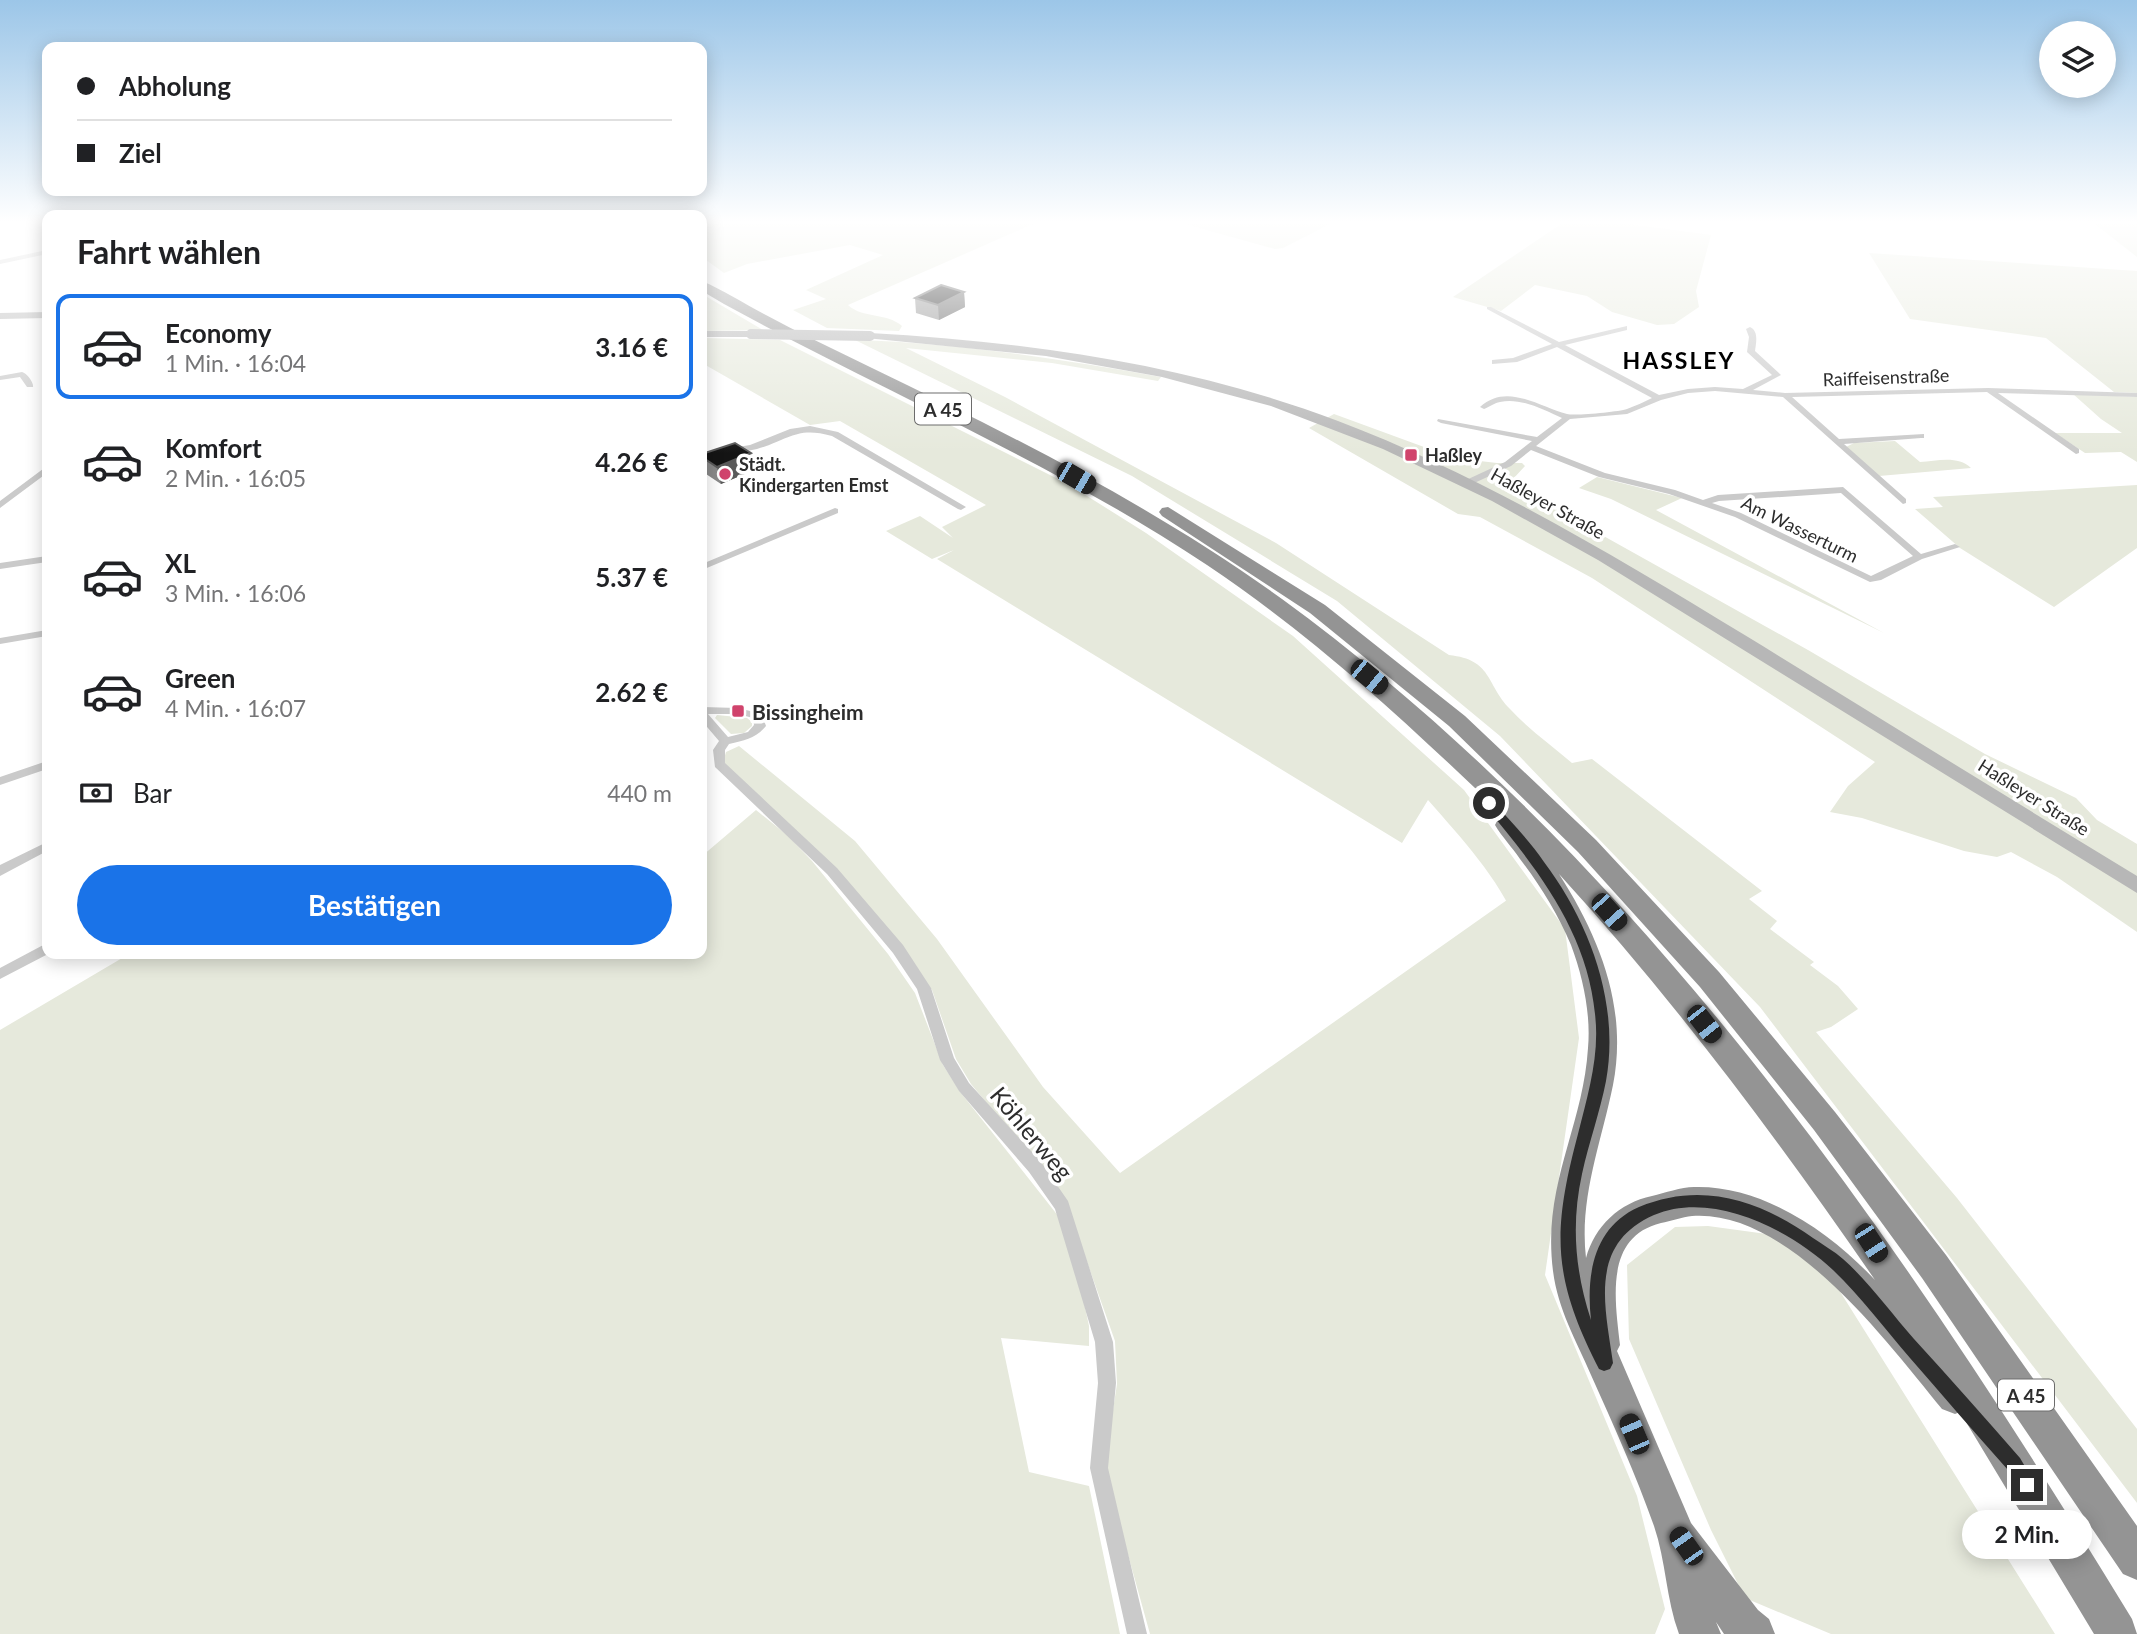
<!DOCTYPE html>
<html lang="de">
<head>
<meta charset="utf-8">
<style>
	:root { --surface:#fff; --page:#f6f6f6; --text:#202124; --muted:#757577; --line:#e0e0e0; --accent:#1a73e8 }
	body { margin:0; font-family:Lato,sans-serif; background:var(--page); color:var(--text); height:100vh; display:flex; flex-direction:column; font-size:26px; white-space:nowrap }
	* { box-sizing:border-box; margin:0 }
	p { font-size:23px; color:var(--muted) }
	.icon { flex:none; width:38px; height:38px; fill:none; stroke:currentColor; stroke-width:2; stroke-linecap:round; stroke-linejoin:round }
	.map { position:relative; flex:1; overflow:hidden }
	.sheet { position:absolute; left:42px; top:210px; width:665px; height:749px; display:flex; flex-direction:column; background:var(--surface); border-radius:14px; box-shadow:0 4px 18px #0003 }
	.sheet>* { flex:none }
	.banner { position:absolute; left:42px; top:42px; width:665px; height:154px; border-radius:14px; box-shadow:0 4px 18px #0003; display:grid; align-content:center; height:154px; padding:0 35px; background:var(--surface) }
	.controls { position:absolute; left:2039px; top:21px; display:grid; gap:14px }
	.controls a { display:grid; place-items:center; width:77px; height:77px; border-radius:50%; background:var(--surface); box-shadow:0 4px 18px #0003; font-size:35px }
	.end { position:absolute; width:32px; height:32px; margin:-16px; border:9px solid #2d2d2d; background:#fff; box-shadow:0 0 0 4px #fff }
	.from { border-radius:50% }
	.bubble { position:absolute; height:49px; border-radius:24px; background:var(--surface); box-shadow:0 4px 18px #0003; font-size:23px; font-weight:700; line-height:49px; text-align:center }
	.car { position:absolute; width:21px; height:42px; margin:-21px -10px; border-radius:9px; box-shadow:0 0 5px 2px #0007; background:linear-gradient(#222 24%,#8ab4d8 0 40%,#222 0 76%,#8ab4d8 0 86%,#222 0) }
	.banner b { display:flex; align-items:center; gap:24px; height:66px; font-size:26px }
	.banner b+b { border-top:2px solid var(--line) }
	.banner i { width:18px; height:18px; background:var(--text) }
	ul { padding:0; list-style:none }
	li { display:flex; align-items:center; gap:21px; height:105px; margin:0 14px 10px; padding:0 21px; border:4px solid transparent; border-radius:14px }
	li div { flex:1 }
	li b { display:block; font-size:26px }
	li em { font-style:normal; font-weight:700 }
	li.active { border-color:var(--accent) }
	li>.icon { width:63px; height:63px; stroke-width:1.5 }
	h2 { padding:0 35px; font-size:32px; line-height:84px }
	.pay { display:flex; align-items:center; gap:18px; height:77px; padding:0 35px; font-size:26px }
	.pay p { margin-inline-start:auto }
	.button { display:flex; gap:14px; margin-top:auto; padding:14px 35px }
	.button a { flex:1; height:80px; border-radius:42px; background:var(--accent); color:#fff; font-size:28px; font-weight:700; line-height:80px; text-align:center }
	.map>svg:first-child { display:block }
	.green { fill:#e6e9dc }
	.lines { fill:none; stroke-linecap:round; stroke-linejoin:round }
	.street { fill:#cacaca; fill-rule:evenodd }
	.secondary { fill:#b7b7b7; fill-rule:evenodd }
	.highway { fill:#949494; fill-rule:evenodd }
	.secondary-bridge { stroke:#b7b7b7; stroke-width:10 }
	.wall { fill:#8a8a8a }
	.shaded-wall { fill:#5a5a5a }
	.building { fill:#141414; stroke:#5a5a5a; stroke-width:2 }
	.route { fill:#2d2d2d }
	.poi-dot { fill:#d0436c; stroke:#fff; stroke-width:2.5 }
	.labels { text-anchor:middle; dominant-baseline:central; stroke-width:7; stroke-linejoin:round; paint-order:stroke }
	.far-street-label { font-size:18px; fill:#2d2d2d; stroke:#fff }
	.far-poi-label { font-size:18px; font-weight:bold; fill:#2d2d2d; stroke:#fff; text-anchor:start }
	.shield { fill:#fff; stroke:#6c6c6c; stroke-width:2 }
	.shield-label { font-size:19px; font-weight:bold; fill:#2d2d2d }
	.poi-label { font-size:21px; font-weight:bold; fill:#2d2d2d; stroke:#fff; text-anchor:start }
	.far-district-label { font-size:23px; font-weight:bold; letter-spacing:2px; fill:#000; stroke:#fff }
	.near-street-label { font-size:24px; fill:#2d2d2d; stroke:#fff }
</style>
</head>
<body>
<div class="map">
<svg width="2137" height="1634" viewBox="0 0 2137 1634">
	<rect width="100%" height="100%" fill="#fff"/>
	<path class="green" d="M702,224H1033L848,305C863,319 886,312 902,326L899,331L827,328L793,310L826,299L806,290L883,255L850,245L747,264L724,273L702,257Z
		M1185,224H1330L1283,248L1275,249Z
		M1561,224H1629L1711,235L1696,291L1699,307L1674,324L1657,325L1612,312L1587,296L1535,285L1501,311L1453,297Z
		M2095,224H2137V257Z
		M1869,253L2137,271V393L2114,392L2046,338L1910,319Z
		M702,294L763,330L702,331Z
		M702,338L780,340L1068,484L1146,533L1293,636L1464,790L1565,929L1579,1038L1545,1275L1637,1496L1665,1609L1655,1634H1150L1104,1468L1117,1384L1115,1341L1080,1242L1038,1165L971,1084L956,1059L932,990L898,949L723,762L726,752L739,746L855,841L937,939L1043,1087L1120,1173L1507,900L1518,925C1498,877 1462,839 1428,800L1402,843L937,559L954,550L932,559L886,531L920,516L953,538L942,527L986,505L840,421L810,425L702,363Z
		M855,340C959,343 1059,359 1161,377L1158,381L1052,363L906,348L1005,397L1276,543L1449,655C1493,660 1485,683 1510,709C1528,729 1551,745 1572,763L1592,759L1762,891L1749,899L1777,921L1770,929L1814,962L1810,965L1838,986L1858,1009L1831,1027L1816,1032L1957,1198L2137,1429V1503L1760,1007L1500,736L1337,601L1132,476Z
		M2073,394L2137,397V462L2121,452L2085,453L2055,433H2122L2101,419Z
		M1334,414L1454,458L1497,463H1522L1525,466L1513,479L1514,486L1808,650L1985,754L2076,798L2097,820L2137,844V932L2057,877L2011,852L1997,857L1964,851L1862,818L1830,812L1848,786L1875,762L1592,578L1480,517L1458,514L1309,428Z
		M1895,441L1920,462C1937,461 1958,455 1971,468L1879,476L1846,447L1854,443Z
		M1597,477L1682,498L1656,510L1884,633L1611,499L1579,488Z
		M2137,485V548L2054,607L1960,548L1915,509L1943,507L1933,497Z
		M717,715L747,718L752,722V726L744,733L731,734L715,718Z
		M756,810L787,835L812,861L888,954L915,993L943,1065L961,1093L1059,1217L1081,1288L1089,1326V1346L1001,1338L1029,1472L1089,1486L1120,1634H0V1030L129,954H702V856Z
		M1708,1226L1774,1235L1829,1274L2055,1634H1831L1745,1598L1711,1530L1629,1339L1627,1265L1675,1227Z"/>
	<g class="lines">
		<path class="street" d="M47,250V254L0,264V260Z
			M1487,307H1491L1559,342L1627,326V330L1565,345L1659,395L1688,389L1715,387L1743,389L1772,375L1747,352L1749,337L1746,329L1750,327C1759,331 1756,343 1755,351L1781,375L1753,390L1785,393L1988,388L2137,393V397L1998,393L2079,449V453L2076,454L1987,392L1792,397L1839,439L1924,434V438H1921L1844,444L1906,499V503L1903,504L1783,397L1715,391L1688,393L1661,400L1627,414L1570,419L1536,446L1605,473L1675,490L1703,500L1718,495L1843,487L1921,554L1955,544L1960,547L1922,559L1881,580L1870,582L1735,517L1669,494L1599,477L1531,450L1511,466L1470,485H1464V481L1505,462L1532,441L1441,423L1437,421L1438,419L1537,437L1562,418C1544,410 1520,397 1500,402C1494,403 1489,407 1484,409L1480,407C1507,382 1539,407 1567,414C1575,416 1618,412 1627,409C1635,406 1644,402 1652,398L1557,347L1517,362L1492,364V360L1513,358L1552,344L1487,309ZM1841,493L1913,556L1871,576L1741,513L1712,503L1719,501Z
			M22,372C27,373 34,383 33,387H27L20,377L0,380V376Z
			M810,426L838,432L966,507L961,510L958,509L832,436C796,426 789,440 757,449C739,453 720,455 702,457V453L750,445L790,429Z
			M47,466V473L0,508V501Z
			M835,508L838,509V513L702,570V564Z
			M47,556V562L0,569V563Z
			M47,630V636L0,644V638Z
			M702,707L738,708L762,714L766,726C755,739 745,740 729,744L725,750V763L837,868L903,945L931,988L954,1058L969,1083L1041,1162L1068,1201L1113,1342L1116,1383L1108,1468L1147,1634H1127L1090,1468L1098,1383L1095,1342L1055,1209L1029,1172L959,1091L940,1060L917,989L893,953L827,874L715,767L713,750L719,741L702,721ZM708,714H738L753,718L754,725L748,732L728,737Z
			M47,761V769L0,785V777Z
			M47,842V851L0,876V865Z
			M47,943L48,954L0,979V968Z"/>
		<path class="secondary" d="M47,312V318L0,319V313Z
			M702,331H751L757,334L751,337H702Z
			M870,333C1029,342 1188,364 1338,421C1483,476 1616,557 1748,637C1878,717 2007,797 2137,876V893L1598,560L1492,501L1383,449L1271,406L1162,377L1046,356L866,338V334Z"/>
		<path class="highway" d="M702,281C723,290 743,303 764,314C799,333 836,350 872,368C1013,436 1155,507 1282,599C1644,863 1902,1242 2132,1619L2137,1634H2094L1960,1412L1955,1414L1942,1409C1887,1342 1789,1209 1692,1216C1682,1217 1671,1221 1661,1223C1604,1237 1615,1300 1620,1345L1617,1351L1691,1523L1758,1610L1769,1619L1775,1634H1724L1716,1622L1721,1634H1679C1666,1599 1666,1561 1654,1526C1636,1475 1613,1424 1591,1375C1576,1340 1558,1310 1553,1271C1542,1185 1583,1128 1588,1048C1591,1014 1583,977 1571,945C1558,914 1540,885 1520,859C1512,847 1502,837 1495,825L1498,819L1505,817C1411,726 1316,638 1207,565C1054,463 884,392 724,304L702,291ZM1559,874C1675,1001 1777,1138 1875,1280C1830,1232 1763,1185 1694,1187C1681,1187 1665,1193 1652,1196C1619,1203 1595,1226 1586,1258C1579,1198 1601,1144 1613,1085C1628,1008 1600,938 1559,874Z
			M1168,507L1325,605L1465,716L1596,840L1719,972L1835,1112L1946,1255L2137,1526V1580L2123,1574L1922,1278L1814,1130L1700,987L1578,852L1449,726L1310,613L1162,516L1159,512L1162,508Z"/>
		<path class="secondary-bridge" d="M751,334L870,336"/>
	</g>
	<path class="wall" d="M964,292L965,307L939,320L916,313L915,298Z
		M751,453L754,470L721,484L703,472L702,454Z"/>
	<path class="shaded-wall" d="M964,292L965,307L939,320L938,305Z
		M751,453L754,470L721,484L717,467Z"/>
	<path class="building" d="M941,285L964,292L938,305L915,298Z
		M735,443L751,453L717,467L702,457V454Z"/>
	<linearGradient id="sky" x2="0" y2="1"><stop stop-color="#9cc6e8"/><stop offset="0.49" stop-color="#fff"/><stop offset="1" stop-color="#fff" stop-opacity="0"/></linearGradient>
	<rect width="2137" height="453" fill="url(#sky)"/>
	<path class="route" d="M1489,799L1493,801C1510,821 1529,840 1544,862C1590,923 1620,1004 1606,1081C1600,1112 1589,1142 1582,1174C1571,1224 1575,1271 1591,1320C1586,1276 1593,1227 1639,1207C1702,1181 1759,1200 1813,1238C1823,1245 1834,1251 1843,1259C1869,1282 1891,1313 1914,1339C1950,1378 1985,1418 2020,1458L2036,1485L2033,1491L2027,1494L2021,1491L2008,1470C1975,1433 1943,1396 1910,1358C1885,1329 1861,1297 1833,1270C1790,1230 1713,1190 1654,1215C1588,1244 1605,1306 1613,1363L1610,1369L1604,1371L1599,1369C1552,1277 1552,1232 1578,1134C1588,1094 1600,1055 1595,1014C1587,931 1536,867 1485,806V801Z"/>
	<g class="poi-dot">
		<rect x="1404" y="448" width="14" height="14" rx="3.5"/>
		<circle cx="725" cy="474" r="7"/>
		<rect x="731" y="704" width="14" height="14" rx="3.5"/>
	</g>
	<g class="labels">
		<g class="far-street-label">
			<text transform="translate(1886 377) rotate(-2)">Raiffeisenstraße</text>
			<text transform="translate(1548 503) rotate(29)">Haßleyer Straße</text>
			<text transform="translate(1800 529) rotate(26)">Am Wasserturm</text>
			<text transform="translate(2034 797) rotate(32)">Haßleyer Straße</text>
		</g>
		<g class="far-poi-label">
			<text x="1425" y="455">Haßley</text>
			<text x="739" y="464">Städt.<tspan x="739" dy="21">Kindergarten Emst</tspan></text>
		</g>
		<g class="shield">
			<rect x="915" y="393.5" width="56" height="31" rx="5"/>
			<rect x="1998" y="1379.5" width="56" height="31" rx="5"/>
		</g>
		<g class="shield-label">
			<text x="943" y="409">A 45</text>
			<text x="2026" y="1395">A 45</text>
		</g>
		<g class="poi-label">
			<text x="752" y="711">Bissingheim</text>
		</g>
		<g class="far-district-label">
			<text x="1679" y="360">HASSLEY</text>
		</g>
		<g class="near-street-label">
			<text transform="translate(1032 1133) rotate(50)">Köhlerweg</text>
		</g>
	</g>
</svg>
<div class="controls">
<a><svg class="icon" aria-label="layers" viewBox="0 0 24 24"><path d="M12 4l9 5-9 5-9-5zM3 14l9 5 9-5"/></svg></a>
</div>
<i class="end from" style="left:1489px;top:803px"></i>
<i class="end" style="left:2027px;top:1485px"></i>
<div class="bubble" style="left:1962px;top:1510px;width:130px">2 Min.</div>
<i class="car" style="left:1076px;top:478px;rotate:120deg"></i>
<i class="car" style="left:1369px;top:677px;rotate:129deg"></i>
<i class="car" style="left:1609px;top:912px;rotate:138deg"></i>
<i class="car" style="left:1704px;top:1024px;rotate:142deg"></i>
<i class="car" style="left:1871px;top:1243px;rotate:147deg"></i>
<i class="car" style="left:1634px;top:1434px;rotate:337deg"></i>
<i class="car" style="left:1686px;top:1546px;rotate:325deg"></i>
<div class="banner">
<b><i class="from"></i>Abholung</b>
<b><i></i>Ziel</b>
</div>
<section class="sheet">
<h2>Fahrt wählen</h2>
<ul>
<li class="active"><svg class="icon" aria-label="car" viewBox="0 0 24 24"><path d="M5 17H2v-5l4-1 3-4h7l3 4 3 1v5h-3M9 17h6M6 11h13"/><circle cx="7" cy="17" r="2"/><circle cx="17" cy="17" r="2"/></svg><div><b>Economy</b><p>1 Min. · 16:04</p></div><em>3.16 €</em></li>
<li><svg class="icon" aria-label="car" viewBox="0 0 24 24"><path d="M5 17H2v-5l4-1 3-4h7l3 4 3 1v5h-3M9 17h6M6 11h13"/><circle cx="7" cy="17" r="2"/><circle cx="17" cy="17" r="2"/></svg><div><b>Komfort</b><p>2 Min. · 16:05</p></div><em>4.26 €</em></li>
<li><svg class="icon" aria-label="car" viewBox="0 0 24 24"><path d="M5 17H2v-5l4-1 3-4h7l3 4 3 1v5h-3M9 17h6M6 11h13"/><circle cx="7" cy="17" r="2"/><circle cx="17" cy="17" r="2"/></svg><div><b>XL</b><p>3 Min. · 16:06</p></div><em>5.37 €</em></li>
<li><svg class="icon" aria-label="car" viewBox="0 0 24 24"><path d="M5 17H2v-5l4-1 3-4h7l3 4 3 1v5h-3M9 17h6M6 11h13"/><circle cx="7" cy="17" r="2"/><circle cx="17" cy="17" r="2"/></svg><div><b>Green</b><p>4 Min. · 16:07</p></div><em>2.62 €</em></li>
</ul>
<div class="pay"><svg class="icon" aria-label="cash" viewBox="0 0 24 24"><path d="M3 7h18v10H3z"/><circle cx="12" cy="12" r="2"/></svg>Bar<p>440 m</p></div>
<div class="button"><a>Bestätigen</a></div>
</section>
</div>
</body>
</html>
